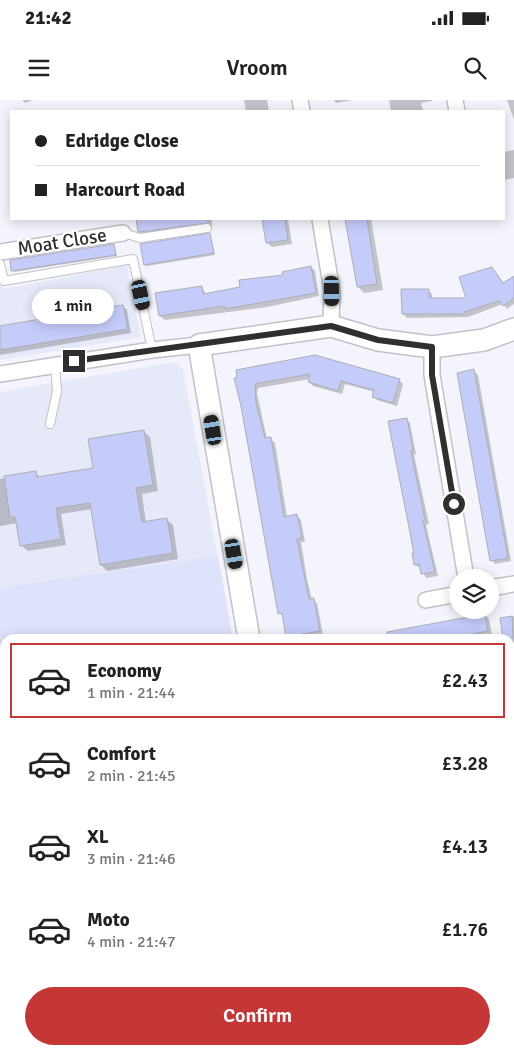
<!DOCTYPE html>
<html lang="en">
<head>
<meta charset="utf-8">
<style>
	:root { --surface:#fff; --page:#f2f2f2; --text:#222; --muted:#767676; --line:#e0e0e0; --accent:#c53736 }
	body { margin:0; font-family:Signika,sans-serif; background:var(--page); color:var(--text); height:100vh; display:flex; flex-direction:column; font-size:19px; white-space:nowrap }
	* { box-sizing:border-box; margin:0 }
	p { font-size:16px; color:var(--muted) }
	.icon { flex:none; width:28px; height:28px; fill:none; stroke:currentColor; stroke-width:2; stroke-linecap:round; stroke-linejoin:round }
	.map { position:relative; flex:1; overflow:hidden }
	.details { position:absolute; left:0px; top:534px; width:515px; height:421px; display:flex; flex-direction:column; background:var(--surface); border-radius:15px 15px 0 0; box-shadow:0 2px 12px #0003 }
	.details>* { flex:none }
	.guide { position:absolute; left:10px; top:10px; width:495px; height:110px; border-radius:0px; box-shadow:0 2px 12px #0003; display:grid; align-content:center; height:110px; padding:0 25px; background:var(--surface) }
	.tools { position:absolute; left:449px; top:469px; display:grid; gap:10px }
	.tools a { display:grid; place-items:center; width:50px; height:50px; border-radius:50%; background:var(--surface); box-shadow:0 2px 12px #0003; font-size:25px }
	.end { position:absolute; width:22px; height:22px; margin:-11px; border:6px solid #2e2f31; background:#fff; box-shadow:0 0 0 2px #fff }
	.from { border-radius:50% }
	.bubble { position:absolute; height:35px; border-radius:18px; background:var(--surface); box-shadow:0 2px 12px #0003; font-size:16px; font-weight:600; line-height:35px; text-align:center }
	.car { position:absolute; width:15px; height:30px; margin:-15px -8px; border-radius:6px; box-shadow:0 0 4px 1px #0007; background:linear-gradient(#222 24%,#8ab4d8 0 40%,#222 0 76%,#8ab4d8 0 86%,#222 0) }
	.guide b { display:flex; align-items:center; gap:18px; height:48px; font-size:19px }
	.guide b+b { border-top:1px solid var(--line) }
	.guide i { width:12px; height:12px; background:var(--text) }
	ul { padding:9px 0 0; list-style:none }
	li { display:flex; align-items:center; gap:15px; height:75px; margin:0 10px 8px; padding:0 15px; border:2px solid transparent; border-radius:0px }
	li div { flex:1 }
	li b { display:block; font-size:19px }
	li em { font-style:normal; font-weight:600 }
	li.on { border-color:var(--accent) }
	li>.icon { width:45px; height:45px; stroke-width:1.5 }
	.button { display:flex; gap:10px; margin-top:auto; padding:10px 25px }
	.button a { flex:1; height:58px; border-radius:30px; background:var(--accent); color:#fff; font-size:20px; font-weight:600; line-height:58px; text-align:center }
	.status { display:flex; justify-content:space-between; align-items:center; height:35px; padding:0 25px; background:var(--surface); direction:ltr }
	.status svg { height:14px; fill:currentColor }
	header { display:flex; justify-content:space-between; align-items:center; height:65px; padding:0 25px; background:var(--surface); font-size:22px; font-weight:600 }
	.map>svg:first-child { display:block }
	.built { fill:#e6e9f7 }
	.green { fill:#dee2fb }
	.shadow { fill:#0003 }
	.building { fill:#c6ccfa; stroke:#adaeb4 }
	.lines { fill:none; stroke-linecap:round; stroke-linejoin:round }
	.lane-casing { stroke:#c1c2c9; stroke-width:10 }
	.street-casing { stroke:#c1c2c9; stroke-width:18 }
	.secondary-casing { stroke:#c1c2c9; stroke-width:24 }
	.lane { stroke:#fff; stroke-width:8 }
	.street { stroke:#fff; stroke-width:15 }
	.secondary { stroke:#fff; stroke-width:21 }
	.route { stroke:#2e2f31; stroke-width:6 }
	.labels { text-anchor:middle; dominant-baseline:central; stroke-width:4.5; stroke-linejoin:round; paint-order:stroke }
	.street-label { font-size:19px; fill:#2e2f31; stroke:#fff }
</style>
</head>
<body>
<div class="status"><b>21:42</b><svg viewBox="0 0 49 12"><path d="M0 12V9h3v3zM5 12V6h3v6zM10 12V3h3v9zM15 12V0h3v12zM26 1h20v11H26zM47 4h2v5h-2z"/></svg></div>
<header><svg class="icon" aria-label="menu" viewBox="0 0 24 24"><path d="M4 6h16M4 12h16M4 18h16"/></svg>Vroom<svg class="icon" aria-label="search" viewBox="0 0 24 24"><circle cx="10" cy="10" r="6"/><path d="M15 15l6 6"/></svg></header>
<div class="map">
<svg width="514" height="954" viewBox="0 0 514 954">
	<rect width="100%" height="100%" fill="#f4f5fc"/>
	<path class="built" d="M127,165L141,237L0,260V181L4,189Z
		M175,262L183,269L233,539H5V716L0,718V292Z"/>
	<path class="green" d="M218,456L233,539H5V716L0,718V488Z"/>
	<path class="shadow" d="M22,0H33L25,3Z
		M244,0H267L269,11H246Z
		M334,0H352L336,3Z
		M389,0H432V1L421,3L423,11H391Z
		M507,0H514V20Z
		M514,50V78L504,80V52Z
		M137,119H212V127L144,136L139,131Z
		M264,119H288L292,144L272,147L267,143Z
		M347,119H371L383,190L364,193L358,187Z
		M210,134L215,155L147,166L145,165Z
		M114,145L117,156L14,172L12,170Z
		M311,167L315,171L319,196L267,207L165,220L160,216L157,194L202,187L206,194L242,188Z
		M514,177V204L507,209L503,204L468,217L407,218L403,214L428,190L432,194V200L468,199L504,184Z
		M123,206L127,210L131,233L0,255V227Z
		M315,257L399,280L403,284L397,306L377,300L373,296L375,292L345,284L342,294L313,286L309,282L310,279L258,288L257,293L267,339H271L275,343L287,417L297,416L301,420L305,442H301L307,479L312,500L317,503L323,535L309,539H287L284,517L279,513L236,279Z
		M474,271L478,275L511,461L495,464L492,460Z
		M406,319L410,323L416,354L414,355L429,424L426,425L438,476L426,478L421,468L415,465L402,382Z
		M143,331L150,337L158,391L142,394L146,423L166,419L173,425L178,459L107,471L101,465L92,409L61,414L66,445L28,451L21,445L18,423L0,426V379L35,373L41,378L94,369Z
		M485,515L489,519L492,535L471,539H401Z
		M514,516V538L510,539L501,519Z
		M514,671V709H510V672Z
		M0,747L5,752V776L0,777Z
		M514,810V845L510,846V811Z
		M510,918L514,921V939L513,934L510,935Z
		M13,950H42L44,954H14Z
		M124,950H166L158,954H126Z
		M337,950H408L397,954H331Z"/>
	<path class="building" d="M136,119H208V123L140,132H138Z
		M262,119H285L288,140L266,143Z
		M345,119H367L377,184L357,187Z
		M210,133L214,153L144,165L140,144Z
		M114,144L116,155L11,171L10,160Z
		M311,166L316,193L225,209L224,206L159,216L155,193L202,186L203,194L240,187L239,180L283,175L282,172Z
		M492,167L503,183L514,176V198L503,206L499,201L464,212V214H402L401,189H429V198H466L459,177Z
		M123,205L128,229L0,250V226Z
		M315,255L400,279L393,303L372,297L374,290L341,281L338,291L308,282L310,274L255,284L256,303L265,338L271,337L284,417L297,414L302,438L297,439L309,499L314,498L320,531L286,537L282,513L278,514L241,306L234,278H237L236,270Z
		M474,269L508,458L490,461L457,273Z
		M407,318L413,350L411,351L425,420L423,421L435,472L421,474L419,464L414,465L412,453H414L388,321Z
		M144,330L153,385L136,388L142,422L167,418L173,453L100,465L90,403L56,408L61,439L20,446L15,417H10L4,376L36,371L37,377L93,368L88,339Z
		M485,514L488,531L449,539H387V532Z
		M512,516L514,558L510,559V539H503L500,518Z"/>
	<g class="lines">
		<g class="lane-casing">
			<path id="lane" d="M123,133L140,138L207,128
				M0,164L4,181L133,159L152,250
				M50,324L57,291L55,264"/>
		</g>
		<g class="street-casing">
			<path id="street" d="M300,0L302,11
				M455,0L457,11
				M320,119L332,191L331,226
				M0,152L123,133
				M432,247V275L466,478
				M0,274L152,250L199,245
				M490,488L514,484
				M426,500L458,494
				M0,804L5,803
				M454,954V950"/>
		</g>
		<g class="secondary-casing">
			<path id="secondary" d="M249,539L199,245L331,226L378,240L432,247L484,240L514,229
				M510,755H514
				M0,902L5,901
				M87,950L89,954"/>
		</g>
		<use href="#lane" class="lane"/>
		<use href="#street" class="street"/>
		<use href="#secondary" class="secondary"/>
	</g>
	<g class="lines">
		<path class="route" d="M74,261L331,226L378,240L432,247V275L454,404"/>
	</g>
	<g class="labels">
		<g class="street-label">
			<text transform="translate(62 142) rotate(-9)">Moat Close</text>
		</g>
	</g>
</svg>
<div class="tools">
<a><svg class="icon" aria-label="layers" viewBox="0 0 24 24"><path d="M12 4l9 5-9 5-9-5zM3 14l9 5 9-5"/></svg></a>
</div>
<i class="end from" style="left:454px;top:404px"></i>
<i class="end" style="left:74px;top:261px"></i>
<div class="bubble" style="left:32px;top:189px;width:82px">1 min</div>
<i class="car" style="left:332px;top:191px;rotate:179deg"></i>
<i class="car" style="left:141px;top:195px;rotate:168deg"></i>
<i class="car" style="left:213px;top:330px;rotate:351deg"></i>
<i class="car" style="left:234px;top:454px;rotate:170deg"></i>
<div class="guide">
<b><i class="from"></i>Edridge Close</b>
<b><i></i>Harcourt Road</b>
</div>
<section class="details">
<ul>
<li class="on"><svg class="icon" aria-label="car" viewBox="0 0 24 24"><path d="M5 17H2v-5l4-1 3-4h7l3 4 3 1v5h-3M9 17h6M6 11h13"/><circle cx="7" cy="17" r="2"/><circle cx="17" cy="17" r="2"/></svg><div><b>Economy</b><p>1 min · 21:44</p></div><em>£2.43</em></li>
<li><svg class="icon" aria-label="car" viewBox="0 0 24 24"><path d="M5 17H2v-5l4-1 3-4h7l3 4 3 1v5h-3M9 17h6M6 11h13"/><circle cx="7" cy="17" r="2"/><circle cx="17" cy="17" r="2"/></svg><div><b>Comfort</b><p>2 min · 21:45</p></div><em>£3.28</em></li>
<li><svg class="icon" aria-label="car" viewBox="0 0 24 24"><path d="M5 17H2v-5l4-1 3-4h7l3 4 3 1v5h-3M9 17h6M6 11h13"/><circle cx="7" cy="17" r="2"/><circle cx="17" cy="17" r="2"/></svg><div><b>XL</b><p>3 min · 21:46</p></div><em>£4.13</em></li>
<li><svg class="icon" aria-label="car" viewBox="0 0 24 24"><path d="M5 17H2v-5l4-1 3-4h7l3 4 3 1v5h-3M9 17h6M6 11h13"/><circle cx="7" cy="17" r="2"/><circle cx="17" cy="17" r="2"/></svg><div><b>Moto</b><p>4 min · 21:47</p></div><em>£1.76</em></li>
</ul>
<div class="button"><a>Confirm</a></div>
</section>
</div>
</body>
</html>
